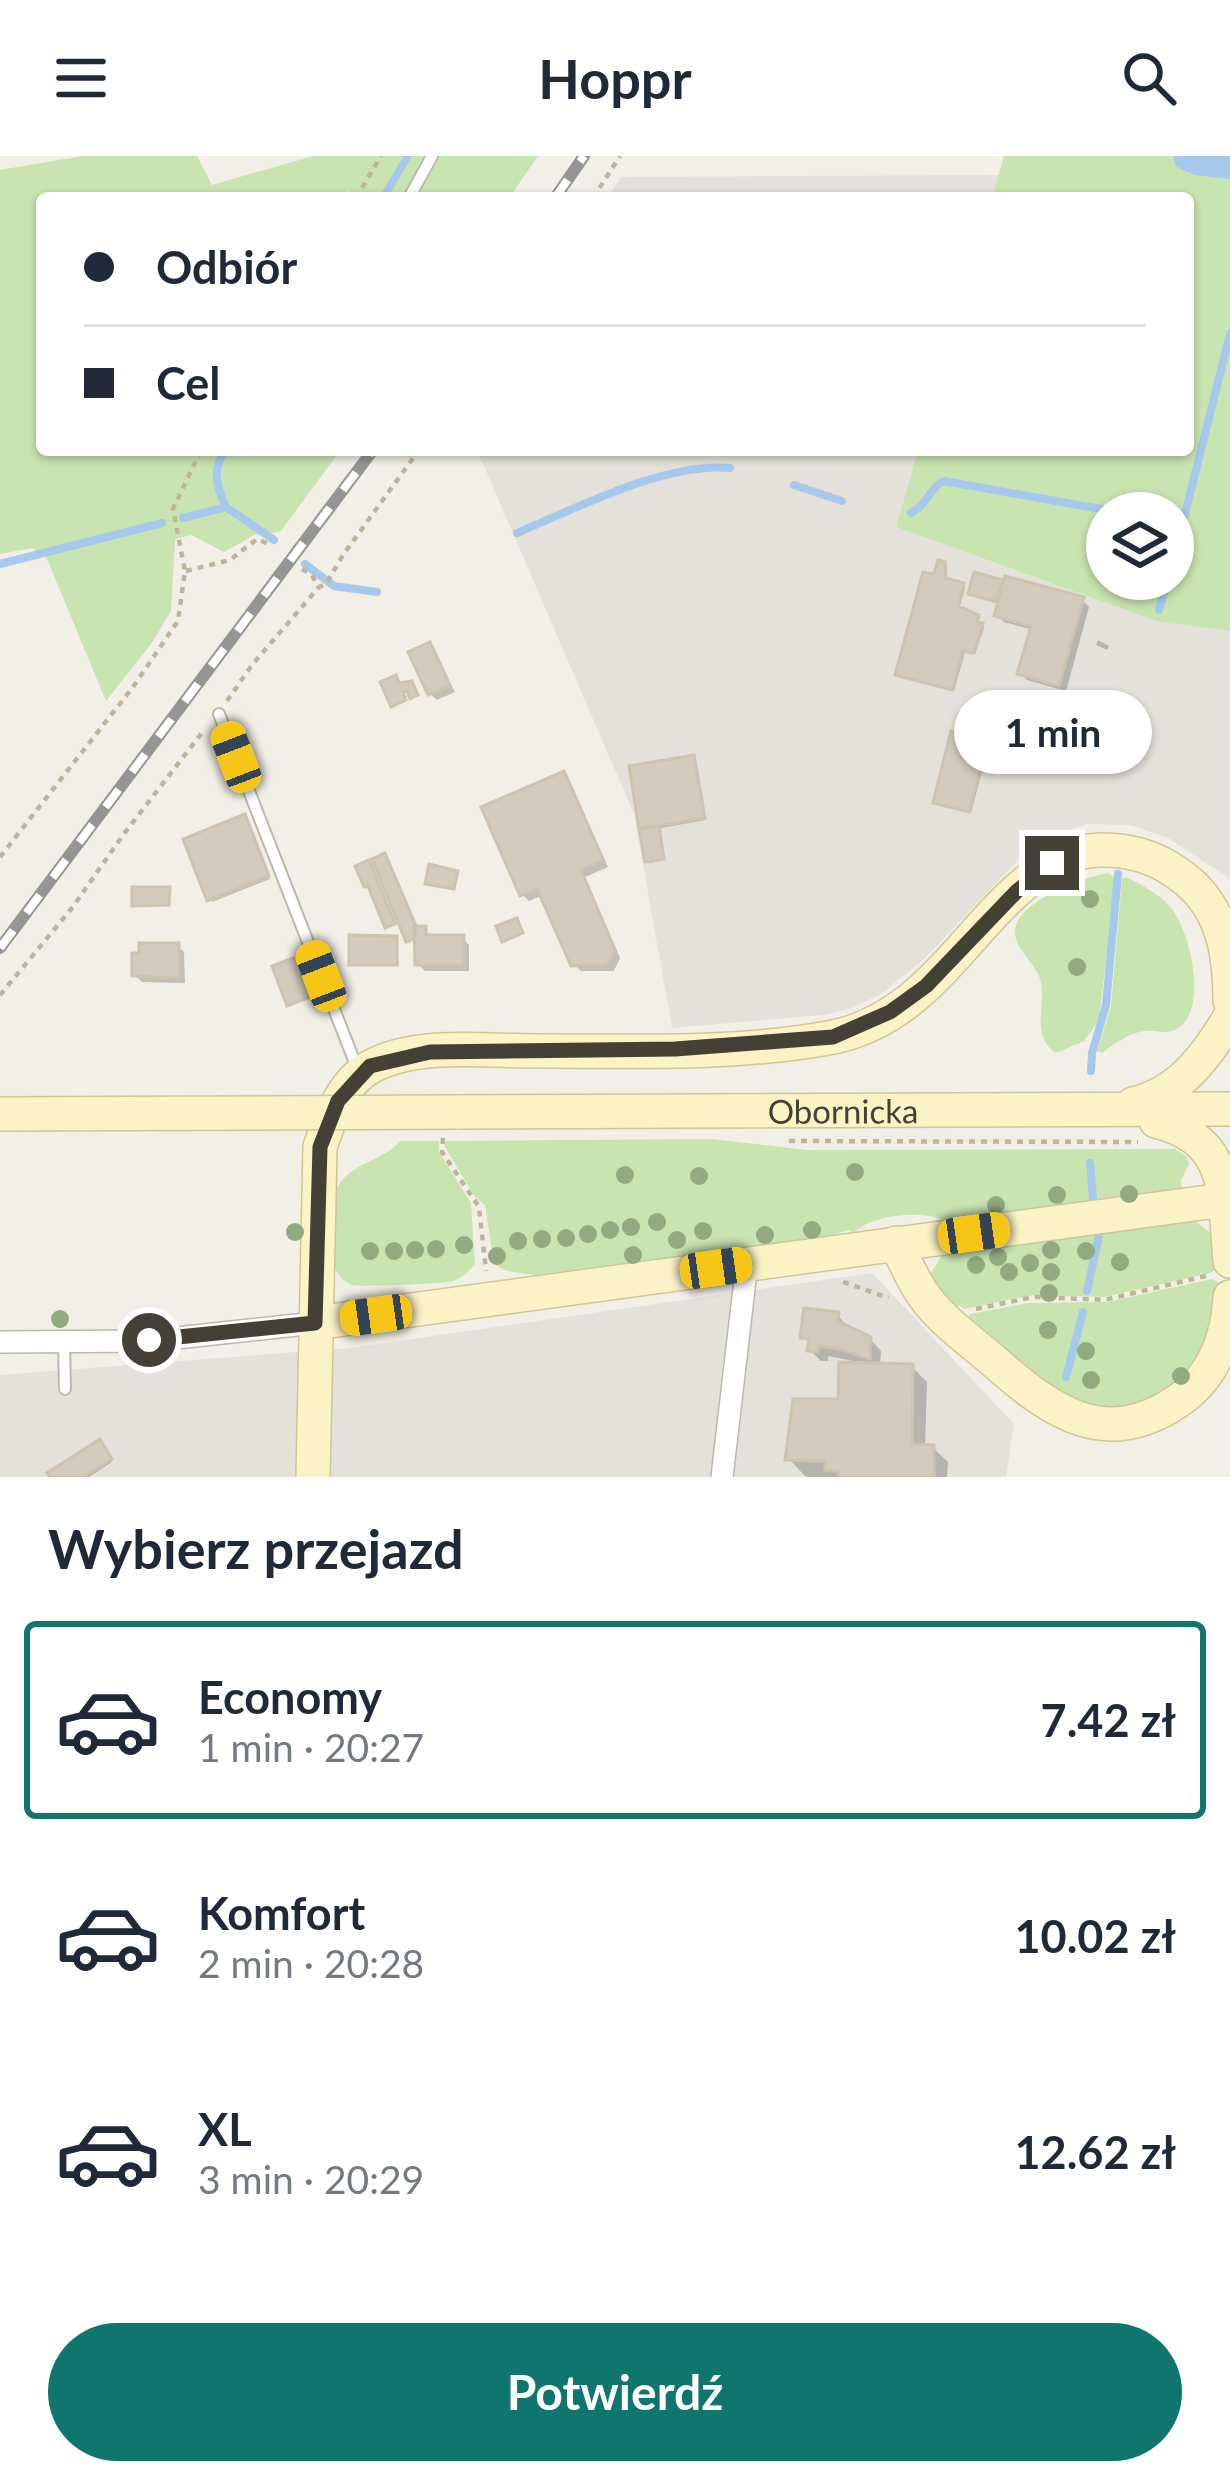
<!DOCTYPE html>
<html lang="pl">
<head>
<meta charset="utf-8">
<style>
	:root { --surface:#fff; --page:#f6f6f7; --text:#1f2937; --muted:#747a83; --line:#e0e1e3; --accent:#0f766e }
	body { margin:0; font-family:Lato,sans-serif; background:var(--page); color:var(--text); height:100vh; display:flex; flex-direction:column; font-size:45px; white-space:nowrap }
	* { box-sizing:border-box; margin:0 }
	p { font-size:39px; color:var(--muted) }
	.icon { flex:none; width:66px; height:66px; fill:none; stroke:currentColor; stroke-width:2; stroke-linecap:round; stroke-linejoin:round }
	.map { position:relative; height:1321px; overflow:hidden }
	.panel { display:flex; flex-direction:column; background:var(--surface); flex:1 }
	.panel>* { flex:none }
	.top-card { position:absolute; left:36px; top:36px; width:1158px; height:264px; border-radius:12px; box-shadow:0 3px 9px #0004; display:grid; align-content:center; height:264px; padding:0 48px; background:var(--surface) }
	.tools { position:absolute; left:1086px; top:336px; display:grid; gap:24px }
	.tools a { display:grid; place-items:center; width:108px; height:108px; border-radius:50%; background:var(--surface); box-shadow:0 3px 9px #0004; font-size:60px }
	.end { position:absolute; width:54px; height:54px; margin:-27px; border:15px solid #444035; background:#fff; box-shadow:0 0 0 6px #fff }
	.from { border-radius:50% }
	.bubble { position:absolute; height:84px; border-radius:42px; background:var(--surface); box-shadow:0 3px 9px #0004; font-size:39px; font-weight:700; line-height:84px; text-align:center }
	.car { position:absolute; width:36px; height:72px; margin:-36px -18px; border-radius:15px; box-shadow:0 0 9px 3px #0007; background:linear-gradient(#f5c518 24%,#345 0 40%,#f5c518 0 76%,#345 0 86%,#f5c518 0) }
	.top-card b { display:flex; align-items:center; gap:42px; height:114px; font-size:45px }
	.top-card b+b { border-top:3px solid var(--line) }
	.top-card i { width:30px; height:30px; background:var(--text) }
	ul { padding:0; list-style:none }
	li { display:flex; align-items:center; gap:36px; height:198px; margin:0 24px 18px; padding:0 24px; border:6px solid transparent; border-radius:12px }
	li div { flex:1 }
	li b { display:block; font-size:45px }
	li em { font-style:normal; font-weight:700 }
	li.selected { border-color:var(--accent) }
	li>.icon { width:108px; height:108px; stroke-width:1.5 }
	h2 { padding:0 48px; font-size:54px; line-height:144px }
	.primary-button { display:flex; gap:24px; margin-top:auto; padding:24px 48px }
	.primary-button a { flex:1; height:138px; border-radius:72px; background:var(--accent); color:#fff; font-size:48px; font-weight:700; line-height:138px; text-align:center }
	header { display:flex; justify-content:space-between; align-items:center; height:156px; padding:0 48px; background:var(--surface); font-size:54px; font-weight:700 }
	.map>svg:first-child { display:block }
	.industrial { fill:#e4e1db }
	.green { fill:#c8e4b0; fill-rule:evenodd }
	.water { fill:#a5c8ec }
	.shadow { fill:#0003 }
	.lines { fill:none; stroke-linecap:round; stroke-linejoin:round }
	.stream { stroke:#a5c8ec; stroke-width:8 }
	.building { fill:#d3ccbc; stroke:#cdc4af; stroke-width:3 }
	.lane-casing { stroke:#bdb8a9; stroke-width:14 }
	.street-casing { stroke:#bdb8a9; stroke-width:24 }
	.secondary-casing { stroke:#cfc597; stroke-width:36 }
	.path { stroke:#beb49b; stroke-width:4.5; stroke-dasharray:6 6; stroke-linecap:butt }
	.lane { stroke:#fff; stroke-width:10 }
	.street { stroke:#fff; stroke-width:21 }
	.secondary { stroke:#fbf3c6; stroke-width:33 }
	.rail-casing { stroke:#959595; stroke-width:12 }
	.rail { stroke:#fff; stroke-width:8; stroke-dasharray:22; stroke-linecap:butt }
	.secondary-bridge-casing { stroke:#cfc597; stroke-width:36; stroke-linecap:butt }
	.secondary-bridge { stroke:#fbf3c6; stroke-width:33 }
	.tree { fill:#91aa80 }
	.route { stroke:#444035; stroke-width:15 }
	.labels { text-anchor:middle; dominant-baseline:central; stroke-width:10; stroke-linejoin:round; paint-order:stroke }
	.street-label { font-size:33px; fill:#444035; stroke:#fff }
</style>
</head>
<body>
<header><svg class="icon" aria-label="menu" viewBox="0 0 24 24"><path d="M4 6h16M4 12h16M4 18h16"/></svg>Hoppr<svg class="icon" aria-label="search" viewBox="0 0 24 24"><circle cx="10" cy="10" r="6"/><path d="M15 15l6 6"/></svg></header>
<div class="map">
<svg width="1230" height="1321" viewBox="0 0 1230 1321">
	<rect width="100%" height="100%" fill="#f2efe6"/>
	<path class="industrial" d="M999,19L992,42H607L621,21Z
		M477,294H918L896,371L1156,465L1230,475V723L1168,682L1130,669L1087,668L1051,682L1018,704L924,803L881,838L850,853L823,859L672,872L634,658Z
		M872,1117L1014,1268L1006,1321H0V1219L349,1192Z"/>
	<path class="green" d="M82,0H197L212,29L313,0H538L509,42H348L349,33L343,42H42V294L340,295L280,376L256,378L224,396L191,379L175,383L171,455L151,488L106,545L47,403L32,392L0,398V14Z
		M1004,0H1230V475L1156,465L896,371L918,294H1188V42H992ZM1107,357H1173V423H1107Z
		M1109,717L1115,723L1099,864L1084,885L1056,897C1030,880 1046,851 1041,826C1037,808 1015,794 1015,776C1015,746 1085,720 1109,717Z
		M1125,721C1141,728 1161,739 1172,753C1190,777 1207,848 1181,870C1168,881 1158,873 1144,875C1129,877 1114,888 1102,897L1097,895L1111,850L1122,723Z
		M712,983L807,994L1175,993L1187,1001L1189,1008L1181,1024L1182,1035L947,1066C925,1053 872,1058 854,1077L849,1074L821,1082L534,1119L507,1115L494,1108L485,1049L475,1041L445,991V985Z
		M400,985H439V996L471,1047L475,1108C469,1116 462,1122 453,1125C446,1128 356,1131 351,1129C329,1118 330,1092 330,1071C330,1053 330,1042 340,1027C355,1006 383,1005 400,985Z
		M1192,1063L1215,1080L1219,1112L1210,1117L1104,1141L1033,1139L964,1153L959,1149L954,1155L929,1120L943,1098Z
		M1212,1123L1220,1127C1220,1176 1202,1223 1156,1247C1137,1256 1101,1252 1079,1254L966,1165L970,1158L1028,1147L1107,1146Z"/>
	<path class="water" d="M1174,0H1230V23L1194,19L1175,10Z"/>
	<path class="shadow" d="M943,409L948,425L965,432L959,453L977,462L984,472L975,498L965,496L954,535L901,520Z
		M1001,427L1082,444L1089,451L1066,535L1027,524L1020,518L1033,474L1004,466L997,459L1000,448L971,437Z
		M1098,484L1109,490L1107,494L1096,489Z
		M430,490L455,536L437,544L430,538Z
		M986,587L989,589L971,657L939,649L937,646Z
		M693,603L706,664L660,672L665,704L650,707L632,613Z
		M563,618L570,625L608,711L585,721L620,802L614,815H581L574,808L543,739L529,745L522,738Z
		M247,664L270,723L212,746L210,743Z
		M417,773H424L431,780L462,782L469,789V815H425L418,808L417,784H408Z
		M396,783L399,810L352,808Z
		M177,790L184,796L185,827L142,826L135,819Z
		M838,1159L849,1173L870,1183L881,1195L880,1210L912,1211L927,1226L925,1292H933L948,1306L947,1321H806L789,1303L841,1246L868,1208L828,1200V1205H821L810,1194L811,1188L803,1181Z
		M102,1290L112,1306L89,1321L51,1318Z"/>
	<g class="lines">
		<path class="stream" d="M383,42L408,0
			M225,294C212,314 216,330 226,351
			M794,329L842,345
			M911,357C927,350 929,332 944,325L1123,357
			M183,362L226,351L274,384
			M517,377C577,352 665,306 730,312
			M1173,406L1230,178
			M0,408L162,367
			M305,408L334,430L377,436
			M1159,454L1168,423
			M1091,915L1092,897L1106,849L1118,718
			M1090,1007L1093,1042
			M1087,1135L1099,1080
			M1066,1221L1083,1156"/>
	</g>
	<path class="building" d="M938,404L945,406L946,422L964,427L958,450L979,459L977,466L983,467L976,491L972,497L963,495L952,534L895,519L923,416L934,418Z
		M974,416L1003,424L996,446L968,438Z
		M1005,420L1084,441L1059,530L1017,518L1031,470L994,460Z
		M430,486L450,529L428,539L408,496Z
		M396,519L399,527L412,525L418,539L410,543L407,535L403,536L406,544L391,551L380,526Z
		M951,575L988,584L969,656L933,647Z
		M694,599L705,662L639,673L629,610Z
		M564,615L603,704L581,714L615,794L607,809L571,810L537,733L520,740L481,651Z
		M245,658L269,720L207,745L183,683Z
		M659,670L664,703L645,706L639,673Z
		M385,697L416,770L414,783L406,786L372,703Z
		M369,704L395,768L385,772L368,730L364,731L355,710Z
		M429,708L458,715L454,733L425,728Z
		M132,731H170L169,749L132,750Z
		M517,762L523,777L502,786L496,770Z
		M414,770H426V779H464L463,809H415Z
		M349,779L397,780V809H349Z
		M139,787H179V822L132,820V797H139Z
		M298,800L313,840L287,850L272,810Z
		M804,1152L839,1156L838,1165L871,1181L870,1203L835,1192L818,1190V1196L807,1195L809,1183L800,1182Z
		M839,1206L913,1208L912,1288L934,1289V1321H838V1315L825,1314V1305L785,1304L793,1243H838Z
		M100,1283L112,1303L84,1321H50L47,1317Z"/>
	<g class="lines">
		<g class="lane-casing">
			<path id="lane" d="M409,42L432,0
				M219,558L357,912
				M64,1188L65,1233"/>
		</g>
		<g class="street-casing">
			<path id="street" d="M0,1186L149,1185L315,1167
				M722,1321L747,1107"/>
		</g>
		<g class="secondary-casing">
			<g id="secondary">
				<path d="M1133,948C1180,937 1206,901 1230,861"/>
				<path id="s1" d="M456,956L1230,953"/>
				<path d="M1156,965C1230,984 1224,1034 1230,1105"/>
				<path d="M896,1087C904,1104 912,1122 922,1137C940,1164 972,1186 996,1207C1053,1257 1106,1294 1178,1245C1213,1222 1228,1182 1230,1141"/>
				<path d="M315,1167L1230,1043"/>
				<path d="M313,1321L320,991C330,961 343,924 374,909C421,886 485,895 536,895C632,895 734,899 828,882C932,864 970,760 1048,710C1086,685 1141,691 1177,717C1222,747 1230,795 1230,845"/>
			</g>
		</g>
		<path class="path" d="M356,42L381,0
			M593,42L620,0
			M302,413L311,418L319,431L326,428L343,399L419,294
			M186,415L230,404L257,383L271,389
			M227,545L252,509L319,431
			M0,701L133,531L178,465L185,415L173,353L201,294
			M0,839L72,752L123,679L205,573
			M443,982L442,996L479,1051L486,1115
			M789,985L1138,986
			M843,1126L889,1142
			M976,1153L1033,1141L1104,1144L1206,1120"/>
		<use href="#lane" class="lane"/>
		<use href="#street" class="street"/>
		<use href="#secondary" class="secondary"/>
		<g class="rail-casing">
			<path id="rail" d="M555,42L584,0
				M0,792L373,294"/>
		</g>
		<use href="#rail" class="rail"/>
		<g class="secondary-bridge-casing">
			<path id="secondary-bridge" d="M0,958L456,956"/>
		</g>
		<use href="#secondary-bridge" class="secondary-bridge"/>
	</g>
	<g class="tree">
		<circle cx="1090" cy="743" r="9"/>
		<circle cx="1077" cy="811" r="9"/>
		<circle cx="855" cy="1016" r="9"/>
		<circle cx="625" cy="1019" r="9"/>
		<circle cx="699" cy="1020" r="9"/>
		<circle cx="1129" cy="1038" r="9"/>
		<circle cx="1057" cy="1039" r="9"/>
		<circle cx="996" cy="1049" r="9"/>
		<circle cx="657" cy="1066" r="9"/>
		<circle cx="631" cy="1071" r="9"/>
		<circle cx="610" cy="1074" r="9"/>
		<circle cx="812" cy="1074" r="9"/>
		<circle cx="703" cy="1075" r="9"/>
		<circle cx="295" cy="1076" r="9"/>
		<circle cx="588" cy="1078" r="9"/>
		<circle cx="765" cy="1079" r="9"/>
		<circle cx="566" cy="1082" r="9"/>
		<circle cx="542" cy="1083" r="9"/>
		<circle cx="677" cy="1084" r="9"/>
		<circle cx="518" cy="1085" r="9"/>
		<circle cx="464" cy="1089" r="9"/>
		<circle cx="436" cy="1093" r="9"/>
		<circle cx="415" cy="1094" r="9"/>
		<circle cx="1051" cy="1094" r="9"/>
		<circle cx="370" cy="1095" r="9"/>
		<circle cx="394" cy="1095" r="9"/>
		<circle cx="1086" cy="1095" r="9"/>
		<circle cx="633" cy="1099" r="9"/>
		<circle cx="497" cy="1100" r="9"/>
		<circle cx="998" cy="1101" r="9"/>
		<circle cx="1120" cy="1106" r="9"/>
		<circle cx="1030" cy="1107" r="9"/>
		<circle cx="976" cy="1109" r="9"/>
		<circle cx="1009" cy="1116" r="9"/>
		<circle cx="1051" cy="1116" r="9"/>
		<circle cx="1049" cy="1137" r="9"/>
		<circle cx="60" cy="1163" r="9"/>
		<circle cx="1048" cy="1174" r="9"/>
		<circle cx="1086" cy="1195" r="9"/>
		<circle cx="1181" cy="1220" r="9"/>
		<circle cx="1091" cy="1224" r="9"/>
	</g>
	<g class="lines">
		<path class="route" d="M149,1184L315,1167L320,991L338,945L370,910L430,896L675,893L833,881L890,856L926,830L1017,735L1052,707"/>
	</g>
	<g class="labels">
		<g class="street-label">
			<text stroke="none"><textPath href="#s1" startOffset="387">Obornicka</textPath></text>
		</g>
	</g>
</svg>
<div class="tools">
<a><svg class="icon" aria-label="layers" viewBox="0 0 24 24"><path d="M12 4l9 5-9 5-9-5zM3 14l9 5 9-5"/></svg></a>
</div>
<i class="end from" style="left:149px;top:1184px"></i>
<i class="end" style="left:1052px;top:707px"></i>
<div class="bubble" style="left:954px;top:534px;width:198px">1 min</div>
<i class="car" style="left:236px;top:601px;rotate:339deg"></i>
<i class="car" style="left:321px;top:820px;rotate:339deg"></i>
<i class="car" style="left:974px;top:1077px;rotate:82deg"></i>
<i class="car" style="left:716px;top:1112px;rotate:82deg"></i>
<i class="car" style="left:376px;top:1159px;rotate:262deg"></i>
<div class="top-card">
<b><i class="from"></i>Odbiór</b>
<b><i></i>Cel</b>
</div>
</div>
<section class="panel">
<h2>Wybierz przejazd</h2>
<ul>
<li class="selected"><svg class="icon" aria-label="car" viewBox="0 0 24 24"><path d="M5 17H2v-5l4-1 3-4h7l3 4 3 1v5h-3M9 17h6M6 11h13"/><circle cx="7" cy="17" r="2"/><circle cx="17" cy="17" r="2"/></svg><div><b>Economy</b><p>1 min · 20:27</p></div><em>7.42 zł</em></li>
<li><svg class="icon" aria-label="car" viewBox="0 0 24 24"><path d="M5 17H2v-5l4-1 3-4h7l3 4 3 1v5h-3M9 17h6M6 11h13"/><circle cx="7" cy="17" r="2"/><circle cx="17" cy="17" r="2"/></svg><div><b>Komfort</b><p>2 min · 20:28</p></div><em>10.02 zł</em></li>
<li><svg class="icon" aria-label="car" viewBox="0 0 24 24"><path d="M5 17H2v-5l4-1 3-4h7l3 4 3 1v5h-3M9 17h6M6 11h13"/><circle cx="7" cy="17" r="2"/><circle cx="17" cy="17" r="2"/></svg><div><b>XL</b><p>3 min · 20:29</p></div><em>12.62 zł</em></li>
</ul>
<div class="primary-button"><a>Potwierdź</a></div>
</section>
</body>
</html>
